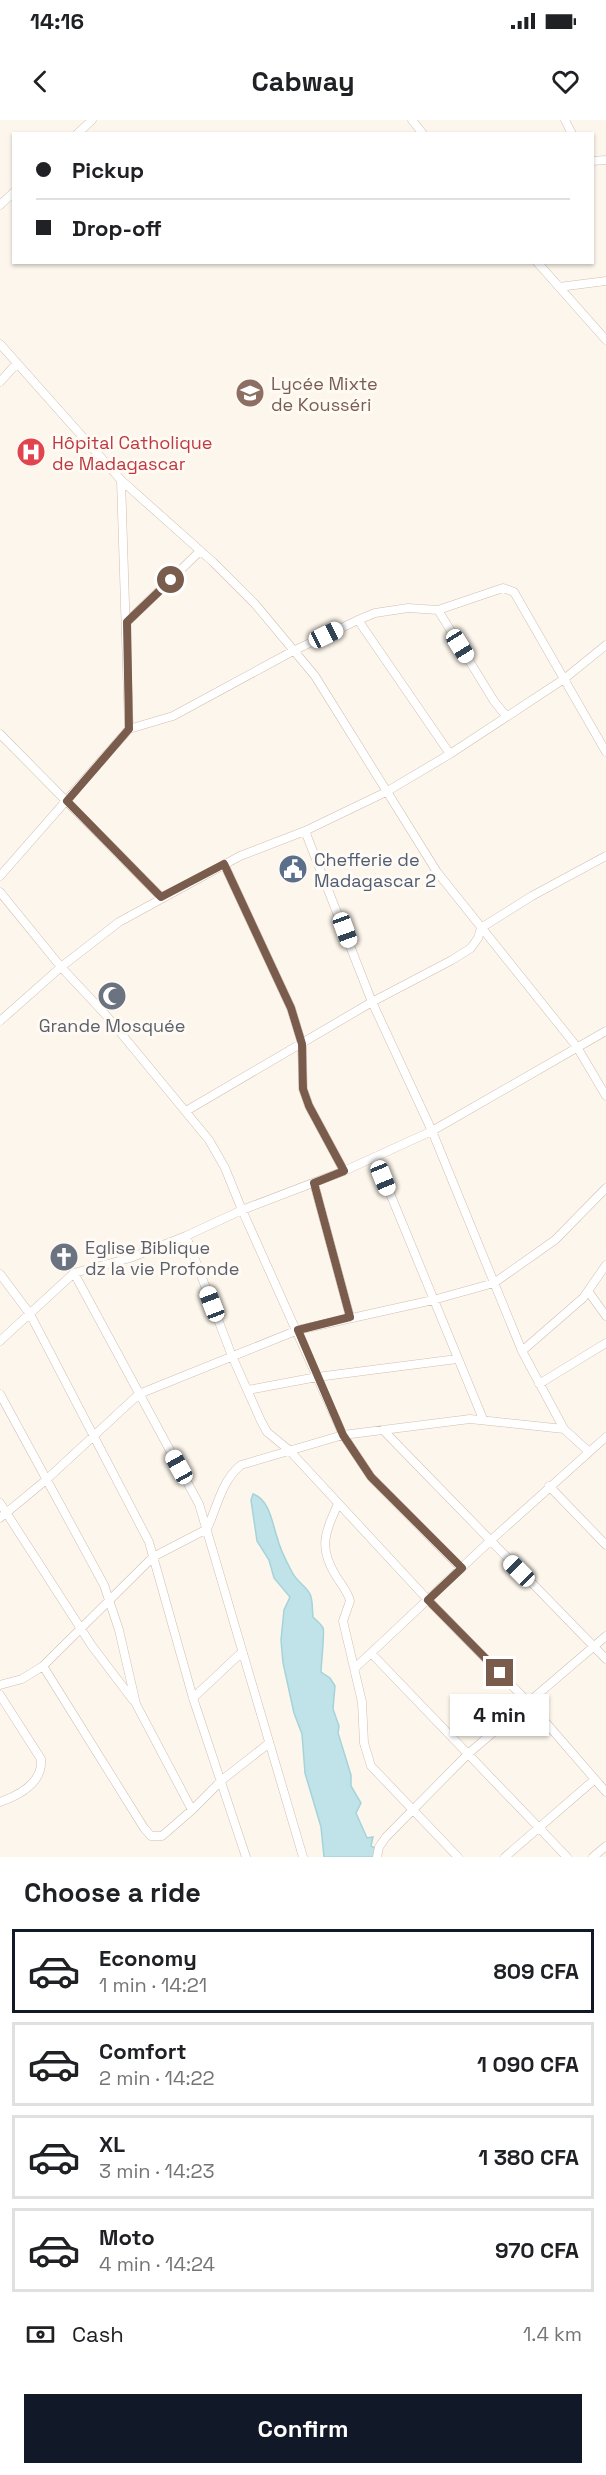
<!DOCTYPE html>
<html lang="en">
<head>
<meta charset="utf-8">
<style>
	:root { --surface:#fff; --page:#f2f2f2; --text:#202124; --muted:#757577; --line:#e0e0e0; --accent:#111827 }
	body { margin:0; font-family:"Space Grotesk",sans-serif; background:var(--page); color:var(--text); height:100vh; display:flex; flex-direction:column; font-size:22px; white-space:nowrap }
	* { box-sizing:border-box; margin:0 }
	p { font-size:20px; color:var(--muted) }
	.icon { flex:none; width:33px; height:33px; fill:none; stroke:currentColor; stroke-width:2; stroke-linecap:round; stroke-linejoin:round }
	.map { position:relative; height:1737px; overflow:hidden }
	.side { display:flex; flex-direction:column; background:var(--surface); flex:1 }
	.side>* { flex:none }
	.banner { position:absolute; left:12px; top:12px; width:582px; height:132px; border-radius:0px; box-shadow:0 2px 4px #0004; display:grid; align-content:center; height:132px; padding:0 24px; background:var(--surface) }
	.end { position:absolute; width:27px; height:27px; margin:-14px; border:8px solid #7a5c4d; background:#fff; box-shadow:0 0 0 3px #fff }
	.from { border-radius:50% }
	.bubble { position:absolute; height:42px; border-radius:0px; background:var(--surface); box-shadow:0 2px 4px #0004; font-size:20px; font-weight:800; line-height:42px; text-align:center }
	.car { position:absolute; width:18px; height:36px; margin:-18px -9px; border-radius:8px; box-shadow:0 0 4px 2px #0007; background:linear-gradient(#fff 24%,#345 0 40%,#fff 0 76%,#345 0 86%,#fff 0) }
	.banner b { display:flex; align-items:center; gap:21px; height:57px; font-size:22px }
	.banner b+b { border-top:2px solid var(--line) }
	.banner i { width:15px; height:15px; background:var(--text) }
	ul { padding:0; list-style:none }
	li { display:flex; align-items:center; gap:18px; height:84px; margin:0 12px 9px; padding:0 12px; border:3px solid var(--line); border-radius:0px }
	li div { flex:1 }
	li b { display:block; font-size:22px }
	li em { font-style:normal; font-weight:800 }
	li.current { border-color:var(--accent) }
	li>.icon { width:54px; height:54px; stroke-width:1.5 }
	h2 { padding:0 24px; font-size:27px; line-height:72px }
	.pay { display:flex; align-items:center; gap:15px; height:66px; padding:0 24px; font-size:22px }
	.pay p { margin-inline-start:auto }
	.action { display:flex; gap:12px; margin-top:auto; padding:12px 24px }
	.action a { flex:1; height:69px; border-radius:0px; background:var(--accent); color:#fff; font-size:24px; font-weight:800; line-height:69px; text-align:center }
	.status { display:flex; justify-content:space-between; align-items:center; height:42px; padding:0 30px; background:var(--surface); direction:ltr }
	.status svg { height:16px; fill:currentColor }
	header { display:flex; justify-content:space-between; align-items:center; height:78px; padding:0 24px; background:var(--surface); font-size:27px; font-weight:800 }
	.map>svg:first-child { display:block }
	.water { fill:#bfe3e8; stroke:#a5d3da; stroke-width:1.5 }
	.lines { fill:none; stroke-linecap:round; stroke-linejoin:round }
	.minor-casing { stroke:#d1beb0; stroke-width:9 }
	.minor { stroke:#fff; stroke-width:8 }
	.route { stroke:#7a5c4d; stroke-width:8 }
	.labels { text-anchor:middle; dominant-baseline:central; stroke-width:6; stroke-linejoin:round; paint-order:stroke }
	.education-label { font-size:18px; fill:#785e54; stroke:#fffaf3; text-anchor:start }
	.health-label { font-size:18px; fill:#be3a42; stroke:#fffaf3; text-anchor:start }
	.service-label { font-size:18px; fill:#4e5e75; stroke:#fffaf3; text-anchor:start }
	.worship-label { font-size:18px; fill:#5b616d; stroke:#fffaf3 }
</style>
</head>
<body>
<div class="status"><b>14:16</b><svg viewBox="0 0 49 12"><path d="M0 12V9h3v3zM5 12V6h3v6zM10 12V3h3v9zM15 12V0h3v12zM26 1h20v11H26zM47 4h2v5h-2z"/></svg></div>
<header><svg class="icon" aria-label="back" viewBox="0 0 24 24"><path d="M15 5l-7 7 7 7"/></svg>Cabway<svg class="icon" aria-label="heart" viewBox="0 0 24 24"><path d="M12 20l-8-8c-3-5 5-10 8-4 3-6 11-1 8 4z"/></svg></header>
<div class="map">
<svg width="606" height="1737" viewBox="0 0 606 1737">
	<rect width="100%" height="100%" fill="#fdf6ec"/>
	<path class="water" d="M253,1374C269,1379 272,1402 277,1417C280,1429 286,1441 292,1452C296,1461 305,1465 310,1474C313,1480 312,1489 313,1497C316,1500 321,1504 323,1508C325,1511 321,1545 321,1552L330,1558L335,1566L333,1589L339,1606L338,1613L351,1655V1666L361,1683L356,1693L367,1718L373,1717L371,1726L375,1728L377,1737H324L321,1707L305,1653L302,1614L294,1593L283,1543L281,1520L284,1490L290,1477L274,1458L269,1440L257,1421L251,1380Z"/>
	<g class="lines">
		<g class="minor-casing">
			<path id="minor" d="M412,0L423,14
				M565,0L572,14
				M77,14L92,0
				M592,41L606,40
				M0,85L14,72
				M537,142L606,220
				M559,167L606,161
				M0,224L121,360L213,442L255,484L315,556L437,752L577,927L606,976
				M0,262L17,243
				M438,490L494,581L506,596
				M358,500L450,634
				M127,502L200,431
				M129,609L173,596L293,531L358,500L375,493L408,488L438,490L503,468L514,472L606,632
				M0,614L161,777
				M305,711L372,882L432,1011L522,1231L564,1309L588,1331
				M224,744L291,888L302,924L303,969L309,986L344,1051
				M0,756L129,609L121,360
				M0,772L61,847L105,894L209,1020L225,1048L242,1090L343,1315L371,1357L461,1448
				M0,901L61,847L119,802L240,736L305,711L386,672L450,634L564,559L606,525
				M186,991L372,882L452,840L471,828L478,818L481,808L532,776L606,736
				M375,1037L483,1299
				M314,1063L350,1197
				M186,1116L232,1236L261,1301L267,1312L289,1330L428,1480L529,1583L606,1672
				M74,1153L199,1384L303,1737
				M0,1154L30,1194L149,1422L193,1578L246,1737
				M588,1171L606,1196
				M0,1221L74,1153L130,1138L186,1116L242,1090L344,1051L432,1011L606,911
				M522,1231L583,1178L606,1145
				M539,1264L606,1223
				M248,1270L317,1257L457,1239
				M0,1274L104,1465L119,1510L136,1584L192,1690L222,1660L268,1624
				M383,1310L606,1539
				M549,1366L606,1425
				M0,1383L92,1526L133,1580
				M338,1384C325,1413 318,1427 336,1456C341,1464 348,1472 350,1481L343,1501L362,1582L364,1623L371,1646L458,1737
				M0,1398L46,1360L139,1274L298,1210L433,1180L494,1163L555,1120L606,1068
				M371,1533L567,1737
				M43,1546L144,1708L151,1716H162L192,1690
				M355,1548L490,1421L606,1317
				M0,1565L22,1559L43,1546L153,1437L207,1409C217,1387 222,1360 241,1345L343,1315L470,1299L564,1309
				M0,1575L41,1639C43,1663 20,1675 0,1682
				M193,1578L242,1532
				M377,1737L379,1727L386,1717L469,1633L606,1516
				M505,1737L594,1660
				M593,1737L606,1726"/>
		</g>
		<use href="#minor" class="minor"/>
	</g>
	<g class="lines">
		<path class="route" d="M171,460L127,502L129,609L67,681L161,777L224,744L291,888L302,924L303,969L309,986L344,1051L314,1063L350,1197L298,1210L343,1315L371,1357L462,1448L428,1480L500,1553"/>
	</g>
	<defs>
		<g id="school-disc" transform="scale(1.5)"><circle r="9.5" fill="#8d6e63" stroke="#fffaf3"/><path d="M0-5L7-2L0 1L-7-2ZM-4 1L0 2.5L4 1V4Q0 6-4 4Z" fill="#fff"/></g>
		<g id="hospital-disc" transform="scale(1.5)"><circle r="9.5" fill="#e0444e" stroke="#fffaf3"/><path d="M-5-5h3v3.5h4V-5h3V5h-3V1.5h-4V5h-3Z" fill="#fff"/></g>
		<g id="civic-disc" transform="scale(1.5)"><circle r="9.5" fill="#5c6f8a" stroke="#fffaf3"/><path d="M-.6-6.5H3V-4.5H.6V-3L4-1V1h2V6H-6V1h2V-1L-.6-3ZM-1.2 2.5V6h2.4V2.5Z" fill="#fff"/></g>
		<g id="mosque-disc" transform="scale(1.5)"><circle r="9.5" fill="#6b7280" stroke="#fffaf3"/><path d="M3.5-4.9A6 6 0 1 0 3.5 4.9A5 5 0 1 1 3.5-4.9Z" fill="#fff"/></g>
		<g id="church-disc" transform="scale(1.5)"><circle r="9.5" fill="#6b7280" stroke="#fffaf3"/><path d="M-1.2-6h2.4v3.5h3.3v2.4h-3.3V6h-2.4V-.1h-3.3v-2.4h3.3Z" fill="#fff"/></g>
	</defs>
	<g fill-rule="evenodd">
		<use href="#school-disc" x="250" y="273"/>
		<use href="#hospital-disc" x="31" y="332"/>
		<use href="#civic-disc" x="293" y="749"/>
		<use href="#mosque-disc" x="112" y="876"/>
		<use href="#church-disc" x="64" y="1137"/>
	</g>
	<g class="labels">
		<g class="education-label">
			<text x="271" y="263">Lycée Mixte<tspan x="271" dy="21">de Kousséri</tspan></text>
		</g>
		<g class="health-label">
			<text x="52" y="322">Hôpital Catholique<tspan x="52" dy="21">de Madagascar</tspan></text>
		</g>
		<g class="service-label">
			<text x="314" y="739">Chefferie de<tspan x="314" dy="21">Madagascar 2</tspan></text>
		</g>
		<g class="worship-label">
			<text x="112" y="905">Grande Mosquée</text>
			<text x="85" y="1127" text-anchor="start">Eglise Biblique<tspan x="85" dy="21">dz la vie Profonde</tspan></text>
		</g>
	</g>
</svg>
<i class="end from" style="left:171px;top:460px"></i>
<i class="end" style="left:500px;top:1553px"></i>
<div class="bubble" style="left:450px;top:1574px;width:99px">4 min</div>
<i class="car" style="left:326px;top:515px;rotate:64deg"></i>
<i class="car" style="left:460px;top:526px;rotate:148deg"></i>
<i class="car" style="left:345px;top:810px;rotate:160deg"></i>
<i class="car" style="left:383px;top:1058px;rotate:158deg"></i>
<i class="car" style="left:212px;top:1184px;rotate:339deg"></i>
<i class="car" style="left:179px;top:1347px;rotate:331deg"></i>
<i class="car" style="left:519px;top:1451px;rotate:315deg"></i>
<div class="banner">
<b><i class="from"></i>Pickup</b>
<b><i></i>Drop-off</b>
</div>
</div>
<section class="side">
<h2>Choose a ride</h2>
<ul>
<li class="current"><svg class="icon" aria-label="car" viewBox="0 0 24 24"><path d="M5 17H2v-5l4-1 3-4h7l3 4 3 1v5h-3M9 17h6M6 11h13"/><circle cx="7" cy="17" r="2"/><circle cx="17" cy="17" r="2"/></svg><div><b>Economy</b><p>1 min · 14:21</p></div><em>809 CFA</em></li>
<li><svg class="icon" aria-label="car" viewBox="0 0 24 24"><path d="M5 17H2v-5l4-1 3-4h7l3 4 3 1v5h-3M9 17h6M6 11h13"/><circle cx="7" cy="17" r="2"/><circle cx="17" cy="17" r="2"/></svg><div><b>Comfort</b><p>2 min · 14:22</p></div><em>1 090 CFA</em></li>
<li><svg class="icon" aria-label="car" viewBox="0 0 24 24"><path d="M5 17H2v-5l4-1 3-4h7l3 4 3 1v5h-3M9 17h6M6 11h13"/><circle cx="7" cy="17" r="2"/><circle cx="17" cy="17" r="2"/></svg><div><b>XL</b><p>3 min · 14:23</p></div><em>1 380 CFA</em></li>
<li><svg class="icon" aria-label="car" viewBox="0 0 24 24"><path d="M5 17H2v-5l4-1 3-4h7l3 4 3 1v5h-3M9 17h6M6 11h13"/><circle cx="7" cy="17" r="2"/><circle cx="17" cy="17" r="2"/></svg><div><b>Moto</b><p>4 min · 14:24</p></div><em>970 CFA</em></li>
</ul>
<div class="pay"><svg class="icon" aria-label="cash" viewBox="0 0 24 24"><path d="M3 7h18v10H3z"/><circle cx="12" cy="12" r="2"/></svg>Cash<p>1.4 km</p></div>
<div class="action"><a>Confirm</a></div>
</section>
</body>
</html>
